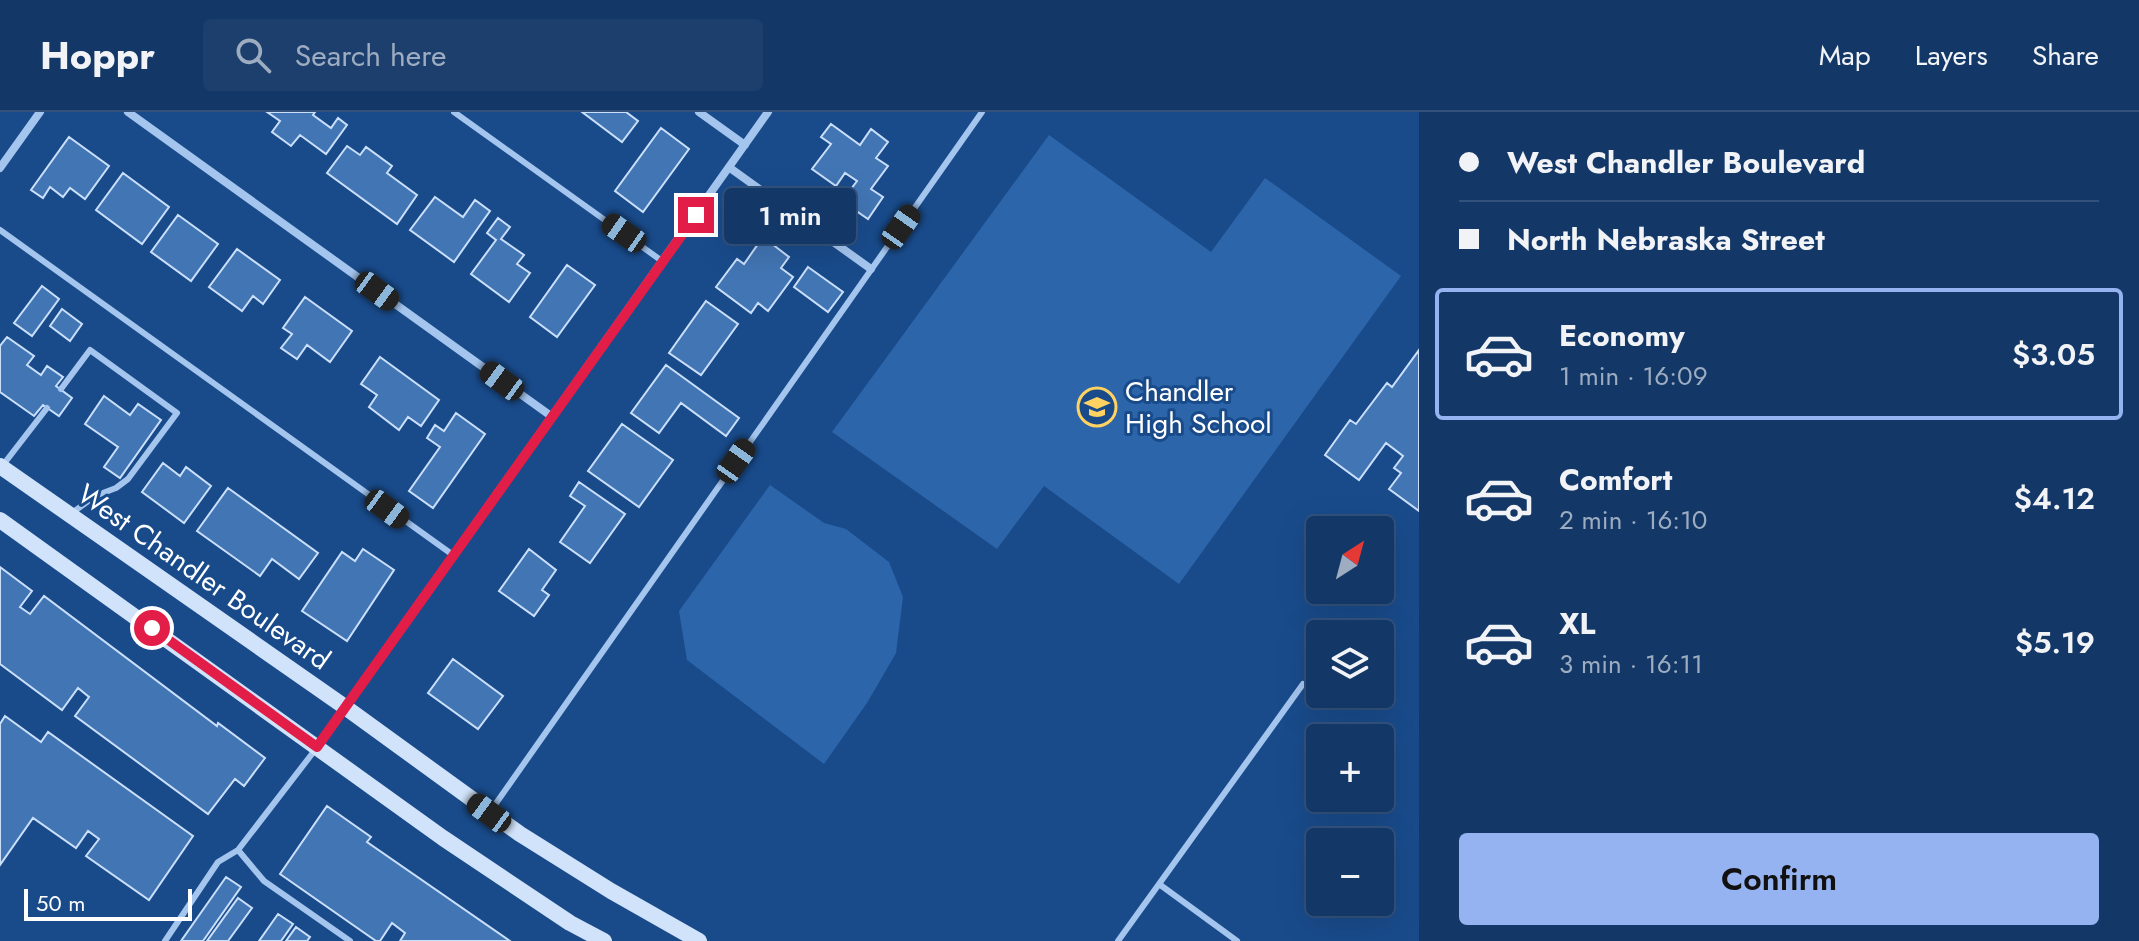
<!DOCTYPE html>
<html lang="en">
<head>
<meta charset="utf-8">
<style>
	:root { --surface:#133868; --page:#1c3f6e; --text:#f1f3f6; --muted:#9dacc0; --line:#32527c; --accent:#95b2f1 }
	body { margin:0; font-family:Jost,sans-serif; background:var(--page); color:var(--text); height:100vh; display:flex; flex-direction:column; font-size:30px; white-space:nowrap }
	* { box-sizing:border-box; margin:0 }
	p { font-size:26px; color:var(--muted) }
	.icon { flex:none; width:44px; height:44px; fill:none; stroke:currentColor; stroke-width:2; stroke-linecap:round; stroke-linejoin:round }
	.map { position:relative; flex:1; overflow:hidden }
	.panel { display:flex; flex-direction:column; background:var(--surface); width:720px }
	.panel>* { flex:none }
	.guide { display:grid; align-content:center; height:176px; padding:0 40px; background:var(--surface) }
	.needle { width:52px; rotate:36deg }
	.controls { position:absolute; left:1306px; top:404px; display:grid; gap:16px }
	.controls a { display:grid; place-items:center; width:88px; height:88px; border-radius:8px; background:var(--surface); box-shadow:0 8px 32px #0002,0 0 0 2px var(--line); font-size:40px }
	.scale { position:absolute; left:24px; bottom:20px; width:168px; box-sizing:border-box; padding-left:8px; border:4px solid #fff; border-top:0; font-size:22px; line-height:28px; white-space:nowrap; color:#fff; -webkit-text-stroke:6px #194b8b; paint-order:stroke }
	.end { position:absolute; width:36px; height:36px; margin:-18px; border:10px solid #e11d48; background:#fff; box-shadow:0 0 0 4px #fff }
	.from { border-radius:50% }
	.bubble { position:absolute; height:56px; border-radius:8px; background:var(--surface); box-shadow:0 8px 32px #0002,0 0 0 2px var(--line); font-size:26px; font-weight:600; line-height:56px; text-align:center }
	.car { position:absolute; width:24px; height:48px; margin:-24px -12px; border-radius:10px; box-shadow:0 0 6px 2px #0007; background:linear-gradient(#222 24%,#8ab4d8 0 40%,#222 0 76%,#8ab4d8 0 86%,#222 0) }
	.guide b { display:flex; align-items:center; gap:28px; height:76px; font-size:30px }
	.guide b+b { border-top:2px solid var(--line) }
	.guide i { width:20px; height:20px; background:var(--text) }
	ul { padding:0; list-style:none }
	li { display:flex; align-items:center; gap:24px; height:132px; margin:0 16px 12px; padding:0 24px; border:4px solid transparent; border-radius:8px }
	li div { flex:1 }
	li b { display:block; font-size:30px }
	li em { font-style:normal; font-weight:600 }
	li.selected { border-color:var(--accent) }
	li>.icon { width:72px; height:72px; stroke-width:1.5 }
	.primary-button { display:flex; gap:16px; margin-top:auto; padding:16px 40px }
	.primary-button a { flex:1; height:92px; border-radius:8px; background:var(--accent); color:#111; font-size:32px; font-weight:600; line-height:92px; text-align:center }
	header { display:flex; align-items:center; gap:48px; box-sizing:border-box; height:112px; padding:0 40px; background:var(--surface); border-bottom:2px solid var(--line) }
	header strong { font-size:38px }
	nav { display:flex; gap:44px; margin-inline-start:auto; font-size:28px }
	.search { width:560px; height:72px; background:var(--page); display:flex; align-items:center; gap:20px; box-sizing:border-box; padding:0 28px; border-radius:8px; color:var(--muted); font-size:30px }
	main { display:flex; flex:1; min-height:0 }
	.map>svg:first-child { display:block }
	.garden { fill:#2c65a9 }
	.building { fill:#4275b4; stroke:#cadffa; stroke-width:2 }
	.lines { fill:none; stroke-linecap:round; stroke-linejoin:round }
	.lane { stroke:#a4c5ee; stroke-width:6 }
	.street { stroke:#a4c5ee; stroke-width:8 }
	.secondary { stroke:#d1e3fa; stroke-width:16 }
	.route { stroke:#e11d48; stroke-width:10 }
	.labels { text-anchor:middle; dominant-baseline:central; stroke-width:6; stroke-linejoin:round; paint-order:stroke }
	.poi-label { font-size:28px; fill:#fff; stroke:#194b8b; text-anchor:start }
	.street-label { font-size:28px; fill:#fff; stroke:#194b8b }
</style>
</head>
<body>
<header>
<strong>Hoppr</strong>
<div class="search"><svg class="icon" aria-label="search" viewBox="0 0 24 24"><circle cx="10" cy="10" r="6"/><path d="M15 15l6 6"/></svg>Search here</div>
<nav><a>Map</a><a>Layers</a><a>Share</a></nav>
</header>
<main>
<div class="map">
<svg width="1419" height="829" viewBox="0 0 1419 829">
	<rect width="100%" height="100%" fill="#194b8b"/>
	<path class="garden" d="M1049,23L1211,140L1265,66L1401,164L1179,472L1044,374L997,437L832,320Z
		M770,373L824,411L846,417L889,450L903,485L896,541L867,591L824,652L687,548L679,499Z"/>
	<path class="building" d="M267,0H315L313,3L331,16L338,6L347,13L326,42L300,23L291,34L272,20L280,9Z
		M582,0H626L638,9L622,30Z
		M831,12L860,33L871,17L888,30L876,46L888,54L871,77L883,85L868,107L842,89L857,69L845,61L836,74L812,57L831,32L821,25Z
		M661,16L689,37L643,100L615,79Z
		M69,25L109,54L85,87L70,76L63,85L50,75L43,86L31,78Z
		M347,34L360,43L366,35L392,54L387,61L417,83L397,112L327,61Z
		M123,61L169,95L142,132L96,98Z
		M435,85L463,105L475,88L490,99L454,150L410,118Z
		M178,103L218,132L191,169L151,140Z
		M498,106L510,115L501,127L524,143L517,152L530,161L509,190L471,162L496,128L487,121Z
		M763,125L789,145L781,156L793,165L768,199L758,191L751,201L716,175L737,147L744,152Z
		M237,137L280,168L263,192L253,184L242,199L209,175Z
		M567,153L595,173L557,225L530,205Z
		M808,155L843,180L828,200L794,175Z
		M42,174L59,187L32,224L14,211Z
		M305,185L352,219L330,250L307,233L297,247L281,236L292,222L283,216Z
		M706,189L738,212L701,263L669,241Z
		M62,197L82,212L70,229L50,214Z
		M7,225L34,244L27,253L41,263L47,254L63,265L56,274L72,286L59,304L43,293L34,304L0,280V234Z
		M1419,238V399L1389,377L1401,361L1394,356L1403,344L1386,331L1359,368L1325,343L1350,308L1356,312L1387,271L1392,275Z
		M380,245L439,288L421,314L408,305L399,318L369,295L377,283L361,272Z
		M666,253L739,306L726,324L681,291L659,321L631,301Z
		M104,284L130,303L138,292L161,308L120,366L104,355L118,335L85,312Z
		M456,301L485,322L433,396L409,379L440,335L427,326L435,313L444,319Z
		M622,312L673,348L639,395L588,359Z
		M163,351L180,364L186,355L211,374L184,411L142,380Z
		M579,370L625,402L590,451L560,430L585,394L570,384Z
		M228,376L318,441L299,467L272,447L260,464L197,419Z
		M363,437L394,458L347,529L302,499L342,440L355,449Z
		M529,437L556,458L542,478L549,483L534,504L499,479Z
		M0,455L32,479L20,495L30,502L44,484L217,614L218,611L265,646L244,674L235,667L208,702L75,604L89,585L78,576L62,598L0,552Z
		M453,547L503,584L478,617L428,581Z
		M5,604L41,630L48,620L193,724L149,788L86,744L99,727L88,719L76,736L33,706L0,753V612Z
		M327,694L371,725L367,730L510,829H400L405,821L392,811L380,829H376L280,762Z
		M226,765L241,775L203,829H181Z
		M238,786L252,796L228,829H207Z
		M278,802L293,812L281,829H259Z
		M296,815L310,825L307,829H286Z"/>
	<g class="lines">
		<path class="lane" d="M454,0L662,149
			M0,118L453,443
			M61,277L90,238L177,301L128,367L116,376L95,384L72,401
			M3,353L47,296
			M492,697L982,0
			M238,738L264,769L350,829
			M1159,772L1237,829
			M165,829L218,750L238,738L315,638
			M1118,829L1303,572"/>
		<path class="street" d="M128,0L551,304
			M699,0L745,33
			M0,56L40,0
			M730,56L871,157
			M317,635L768,0"/>
		<path class="secondary" d="M0,354L345,595L520,722L611,779L699,829
			M0,408L443,726L570,811L604,829"/>
	</g>
	<g class="lines">
		<path class="route" d="M152,516L317,635L696,103"/>
	</g>
	<defs>
		<g id="school-ring" transform="scale(2)"><circle r="9.5" fill="#194b8b" stroke="#ffd261" stroke-width="1.5"/><path d="M0-5L7-2L0 1L-7-2ZM-4 1L0 2.5L4 1V4Q0 6-4 4Z" fill="#ffd261"/></g>
	</defs>
	<g fill-rule="evenodd">
		<use href="#school-ring" x="1097" y="295"/>
	</g>
	<g class="labels">
		<g class="poi-label">
			<text x="1125" y="279">Chandler<tspan x="1125" dy="32">High School</tspan></text>
		</g>
		<g class="street-label">
			<text transform="translate(204 465) rotate(35)">West Chandler Boulevard</text>
		</g>
	</g>
</svg>
<div class="controls">
<a><svg class="needle" viewBox="-14 -14 28 28"><path d="M0-13l5 13h-10z" fill="#e53935"/><path d="M0 13l5-13h-10z" fill="#9dacc0"/></svg></a>
<a><svg class="icon" aria-label="layers" viewBox="0 0 24 24"><path d="M12 4l9 5-9 5-9-5zM3 14l9 5 9-5"/></svg></a>
<a>+</a>
<a>−</a>
</div>
<div class="scale">50 m</div>
<i class="end from" style="left:152px;top:516px"></i>
<i class="end" style="left:696px;top:103px"></i>
<div class="bubble" style="left:724px;top:76px;width:132px">1 min</div>
<i class="car" style="left:901px;top:115px;rotate:35deg"></i>
<i class="car" style="left:624px;top:121px;rotate:305deg"></i>
<i class="car" style="left:377px;top:179px;rotate:126deg"></i>
<i class="car" style="left:502px;top:269px;rotate:306deg"></i>
<i class="car" style="left:736px;top:349px;rotate:35deg"></i>
<i class="car" style="left:387px;top:397px;rotate:126deg"></i>
<i class="car" style="left:489px;top:701px;rotate:306deg"></i>
</div>
<section class="panel">
<div class="guide">
<b><i class="from"></i>West Chandler Boulevard</b>
<b><i></i>North Nebraska Street</b>
</div>
<ul>
<li class="selected"><svg class="icon" aria-label="car" viewBox="0 0 24 24"><path d="M5 17H2v-5l4-1 3-4h7l3 4 3 1v5h-3M9 17h6M6 11h13"/><circle cx="7" cy="17" r="2"/><circle cx="17" cy="17" r="2"/></svg><div><b>Economy</b><p>1 min · 16:09</p></div><em>$3.05</em></li>
<li><svg class="icon" aria-label="car" viewBox="0 0 24 24"><path d="M5 17H2v-5l4-1 3-4h7l3 4 3 1v5h-3M9 17h6M6 11h13"/><circle cx="7" cy="17" r="2"/><circle cx="17" cy="17" r="2"/></svg><div><b>Comfort</b><p>2 min · 16:10</p></div><em>$4.12</em></li>
<li><svg class="icon" aria-label="car" viewBox="0 0 24 24"><path d="M5 17H2v-5l4-1 3-4h7l3 4 3 1v5h-3M9 17h6M6 11h13"/><circle cx="7" cy="17" r="2"/><circle cx="17" cy="17" r="2"/></svg><div><b>XL</b><p>3 min · 16:11</p></div><em>$5.19</em></li>
</ul>
<div class="primary-button"><a>Confirm</a></div>
</section>
</main>
</body>
</html>
